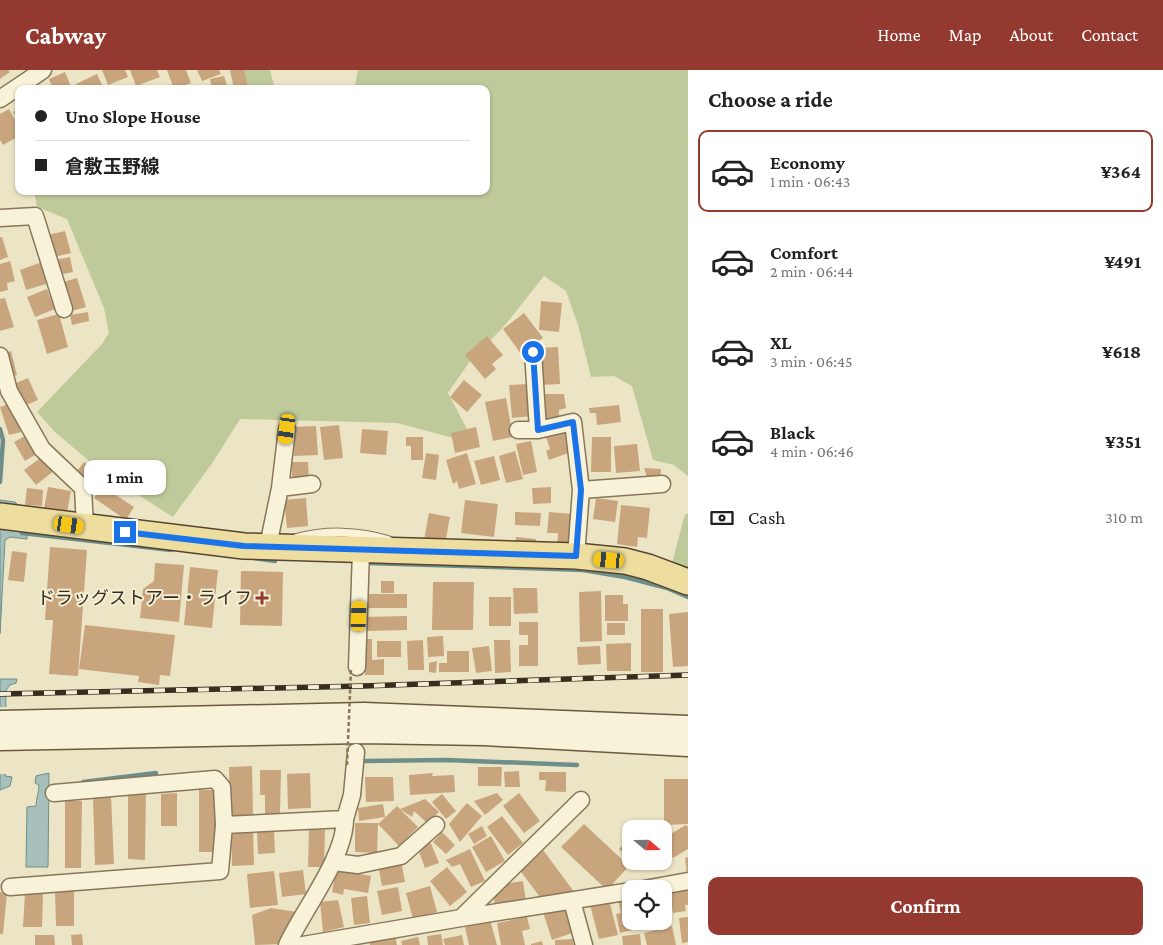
<!DOCTYPE html>
<html lang="en">
<head>
<meta charset="utf-8">
<style>
	:root { --surface:#fff; --page:#f6f6f6; --text:#222; --muted:#767676; --line:#e0e0e0; --accent:#93392f }
	body { margin:0; font-family:"Crimson Pro","Noto Sans JP",serif; background:var(--page); color:var(--text); height:100vh; display:flex; flex-direction:column; font-size:19px; white-space:nowrap }
	* { box-sizing:border-box; margin:0 }
	p { font-size:16px; color:var(--muted) }
	.icon { flex:none; width:28px; height:28px; fill:none; stroke:currentColor; stroke-width:2; stroke-linecap:round; stroke-linejoin:round }
	.map { position:relative; flex:1; overflow:hidden }
	.drawer { display:flex; flex-direction:column; background:var(--surface); width:475px }
	.drawer>* { flex:none }
	.banner { position:absolute; left:15px; top:15px; width:475px; height:110px; border-radius:10px; box-shadow:0 1px 4px #0004; display:grid; align-content:center; height:110px; padding:0 20px; background:var(--surface) }
	.needle { width:32px; rotate:110deg }
	.fabs { position:absolute; left:622px; top:750px; display:grid; gap:10px }
	.fabs a { display:grid; place-items:center; width:50px; height:50px; border-radius:10px; background:var(--surface); box-shadow:0 1px 4px #0004; font-size:25px }
	.end { position:absolute; width:22px; height:22px; margin:-11px; border:6px solid #1a73e8; background:#fff; box-shadow:0 0 0 2px #fff }
	.from { border-radius:50% }
	.bubble { position:absolute; height:35px; border-radius:10px; background:var(--surface); box-shadow:0 1px 4px #0004; font-size:16px; font-weight:700; line-height:35px; text-align:center }
	.car { position:absolute; width:15px; height:30px; margin:-15px -8px; border-radius:6px; box-shadow:0 0 4px 1px #0007; background:linear-gradient(#f5c518 24%,#345 0 40%,#f5c518 0 76%,#345 0 86%,#f5c518 0) }
	.banner b { display:flex; align-items:center; gap:18px; height:48px; font-size:19px }
	.banner b+b { border-top:1px solid var(--line) }
	.banner i { width:12px; height:12px; background:var(--text) }
	ul { padding:0; list-style:none }
	li { display:flex; align-items:center; gap:15px; height:82px; margin:0 10px 8px; padding:0 10px; border:2px solid transparent; border-radius:10px }
	li div { flex:1 }
	li b { display:block; font-size:19px }
	li em { font-style:normal; font-weight:700 }
	li.current { border-color:var(--accent) }
	li>.icon { width:45px; height:45px; stroke-width:1.5 }
	h2 { padding:0 20px; font-size:22px; line-height:60px }
	.pay { display:flex; align-items:center; gap:12px; height:55px; padding:0 20px; font-size:19px }
	.pay p { margin-inline-start:auto }
	.cta { display:flex; gap:10px; margin-top:auto; padding:10px 20px }
	.cta a { flex:1; height:58px; border-radius:10px; background:var(--accent); color:#fff; font-size:20px; font-weight:700; line-height:58px; text-align:center }
	header { display:flex; align-items:center; gap:30px; box-sizing:border-box; height:70px; padding:0 25px; background:var(--accent); color:#fff }
	header strong { font-size:24px }
	nav { display:flex; gap:28px; margin-inline-start:auto; font-size:18px }
	main { display:flex; flex:1; min-height:0 }
	.map>svg:first-child { display:block }
	.green { fill:#bfca9a }
	.water { fill:#a7c0bb; stroke:#6e8e89 }
	.pier { fill:#ece5c5 }
	.lines { fill:none; stroke-linecap:round; stroke-linejoin:round }
	.stream { stroke:#6e8e89; stroke-width:4.5 }
	.building { fill:#c9a57d }
	.lane-casing { stroke:#87775c; stroke-width:10 }
	.street-casing { stroke:#87775c; stroke-width:19 }
	.secondary-casing { stroke:#68593f; stroke-width:25 }
	.primary-casing { stroke:#554530; stroke-width:28 }
	.lane { stroke:#f7f2d8; stroke-width:8 }
	.street { stroke:#f7f2d8; stroke-width:16 }
	.secondary { stroke:#f7f2d8; stroke-width:22 }
	.primary { stroke:#edde9f; stroke-width:25 }
	.rail-casing { stroke:#372e1f; stroke-width:5.5 }
	.rail { stroke:#f4eed5; stroke-width:4; stroke-dasharray:11; stroke-linecap:butt }
	.path-bridge { stroke:#87775c; stroke-width:2.5; stroke-dasharray:4 2.5; stroke-linecap:butt }
	.route { stroke:#1a73e8; stroke-width:6 }
	.poi-dot { fill:#93392f; stroke:#f4eed5; stroke-width:2 }
	.labels { text-anchor:middle; dominant-baseline:central; stroke-width:4; stroke-linejoin:round; paint-order:stroke }
	.poi-label { font-size:18px; fill:#372e1f; stroke:#f4eed5; text-anchor:end }
</style>
</head>
<body>
<header>
<strong>Cabway</strong>
<nav><a>Home</a><a>Map</a><a>About</a><a>Contact</a></nav>
</header>
<main>
<div class="map">
<svg width="688" height="875" viewBox="0 0 688 875">
	<rect width="100%" height="100%" fill="#ece5c5"/>
	<path class="green" d="M242,0H270L275,19H239Z
		M358,0H688V406L674,395L653,390L632,316L614,306L591,307L578,255L566,221L544,206L506,254L468,294L448,323L467,359L461,370L397,353L240,349L213,392L173,447L102,402L55,362L37,342L102,274L109,263L104,238L67,149L37,137L34,121H486V19H354Z
		M685,444H688V500L672,493Z"/>
	<path class="water" d="M0,430L15,432L18,435L24,459L27,462V469L10,467L5,470L0,564Z
		M0,609H17L16,613L10,615L6,620L5,706L12,707L10,716L0,720Z
		M49,703L48,797H26L27,737L36,736C36,728 39,723 39,715L35,713L36,706Z"/>
	<path class="pier" d="M0,637H7V704H0Z"/>
	<g class="lines">
		<path class="stream" d="M0,359L3,370L0,412
			M22,463L171,480
			M254,488L275,491
			M368,493L583,500L625,507L667,518L688,527
			M365,691L446,690L577,695
			M83,712L156,703"/>
	</g>
	<path class="building" d="M0,0H8L10,2L0,9Z
		M102,0H125L128,7L108,15Z
		M130,0H157L160,7L136,16Z
		M167,0H186L191,13L174,19Z
		M197,0H219L221,4L202,11Z
		M230,0H244L248,16L234,19Z
		M65,2L72,19H53L49,9Z
		M97,4L104,19H78L76,14Z
		M224,6L228,19H212L210,9Z
		M9,39L19,57V66L3,75L0,70V44Z
		M19,39V52L13,42Z
		M65,161L71,183L54,187L48,165Z
		M0,167H2L8,187L0,190Z
		M70,187L73,202L58,205L55,190Z
		M10,191L15,211L7,213L8,220L0,222V194Z
		M42,192L49,213L26,220L20,200Z
		M77,208L86,237L68,242L60,213Z
		M47,219L55,239L35,247L27,227Z
		M5,228L14,257L0,261V229Z
		M541,231L562,233L559,262L539,260Z
		M88,242L89,251L72,255L70,245Z
		M524,243L543,268L521,284L503,259Z
		M59,244L68,277L47,284L37,250Z
		M487,266L503,285L492,294L496,299L485,309L465,285Z
		M558,277L560,314L540,315L537,278Z
		M11,281L17,305L9,307L3,283Z
		M28,308L38,330L24,336L14,314Z
		M464,310L482,325L467,342L450,327Z
		M530,314L533,346L512,348L509,315Z
		M543,324H564L566,338L559,340V350L544,351Z
		M506,328L513,367L493,371L485,332Z
		M11,333L21,362L9,365L0,337Z
		M619,335L621,352L597,355L596,343H590L589,338Z
		M339,355L343,388L324,390L320,357Z
		M316,356L318,385L294,386L293,357Z
		M476,357L480,377L455,383L451,363Z
		M563,358L571,382L549,390L546,381L550,379L545,364Z
		M362,359L388,361L386,385L360,383Z
		M27,365L38,383L25,391L14,372Z
		M406,367H423V390H411V376H406Z
		M592,367H611V402H591Z
		M531,371L537,402L523,405L516,374Z
		M637,374L640,401L616,403L614,376Z
		M515,381L523,409L506,413L499,386Z
		M426,383L439,385L436,410L422,408Z
		M467,383L476,414L459,419L457,411L453,414L446,390Z
		M43,386L54,401L36,415L24,400Z
		M494,386L500,410L481,415L474,391Z
		M84,392L99,405L89,417L74,405Z
		M292,392H308L309,410H292Z
		M644,398L661,399L660,409L647,408Z
		M102,416L134,437L126,450L94,428Z
		M48,417L71,421L66,448L43,444Z
		M551,417V433L533,434L532,418Z
		M27,418L43,420L42,436L25,435Z
		M306,428L308,456L287,458L284,430Z
		M596,428L618,431L615,452L593,449Z
		M465,430L498,434L494,467L461,463Z
		M621,435L650,438L647,468L638,467L637,477L617,474Z
		M515,442L541,443L540,456L515,455Z
		M549,442L572,444L570,477H557L558,463H547Z
		M429,443L450,447L444,479L423,475Z
		M516,467L536,469L535,481L515,479Z
		M50,477L87,480L78,606L49,604L53,550H45Z
		M12,481L27,483L24,512L8,510Z
		M155,493L184,495L179,552L140,548L143,519L154,511Z
		M190,497L218,500L212,558L184,555Z
		M241,501L283,502L282,556L240,555Z
		M381,511H394V523H381Z
		M433,512H474L473,560H432Z
		M513,518H537L538,543L514,544Z
		M601,521L602,571L580,572L579,522Z
		M364,524H407V538H364Z
		M605,525H623V534H628V551H605Z
		M489,527H511V556H489Z
		M641,539H663V602H641Z
		M688,542V596L673,597L669,544Z
		M407,546V560L366,561L365,547Z
		M519,552H538V596H519V575H528V565H519Z
		M607,553H625V565H607Z
		M85,555L175,565L170,606L160,605L159,615L138,612L139,606L79,599Z
		M443,566L444,586L428,587L427,567Z
		M365,569H372V590L384,589V605H365Z
		M423,570L424,600H408L407,571Z
		M494,570H510L511,602L495,603Z
		M377,571H401V587H377Z
		M631,573V601H607L606,574Z
		M489,576L492,601L476,603L472,578Z
		M600,576L601,594L578,595L577,577Z
		M447,581H469V602H439V593H447Z
		M437,591L436,603L429,602V593Z
		M252,696L253,745L230,746L229,697Z
		M478,697H502L501,716H478Z
		M260,700H281L280,744H265V725H260Z
		M519,701L520,717H505L504,702Z
		M539,702H566V722L545,721L546,710H539Z
		M310,703L311,738L288,739L287,704Z
		M433,703L432,706L454,705L455,722L410,725L409,705Z
		M365,707H393L394,731L366,732Z
		M664,709H688V754L664,755Z
		M199,720H217V782H199Z
		M128,722H146L145,790L128,789Z
		M177,723V756H161V724Z
		M497,723L503,730L485,745L474,731Z
		M519,723L540,751L524,763L503,736Z
		M442,724L456,741L446,749L432,732Z
		M93,726H111L114,794L95,795Z
		M425,729L439,742L427,753L414,741L412,747L400,739Z
		M65,731H82L81,798H65Z
		M467,733L482,746L460,772L449,754Z
		M383,734L385,747L359,751L358,738Z
		M397,736L418,757L399,776L378,754Z
		M502,746L523,773L508,785L487,757Z
		M355,753H378L377,783L355,782Z
		M584,754L629,796L607,820L561,777Z
		M686,755L688,757V779L673,788L664,773V768Z
		M482,756L487,766L474,774L468,764Z
		M309,759L325,760L324,797H308Z
		M253,760L254,795L232,796L231,761Z
		M274,760L275,783L258,784L257,761Z
		M442,762L455,775L446,784L433,772Z
		M491,766L505,791L486,802L472,777Z
		M631,768V791H639L635,795L619,779Z
		M430,771L439,793L425,798L417,776Z
		M540,776L575,823L542,830L516,795Z
		M470,779L485,811L471,817L460,794L452,797L446,790Z
		M688,787V805H687L685,788Z
		M401,790L405,812L382,816L378,795Z
		M447,797L467,822L450,836L430,811Z
		M303,800L306,824L282,827L279,803Z
		M336,800L371,806L368,823L344,819L343,825L332,822Z
		M274,801L278,835L250,838L247,804Z
		M523,811L526,832L495,837L493,821L505,819L504,814Z
		M430,816L437,842L413,849L406,823Z
		M688,816V835H685L686,841L673,843L669,819Z
		M398,817L402,841L382,845L377,821Z
		M664,820L671,848L664,850Z
		M55,821H74V856H56Z
		M0,822L7,823L3,864H0Z
		M25,822H43L42,857H23Z
		M367,826L370,853L354,855L351,828Z
		M608,826L618,865L599,869L589,831Z
		M631,828V851H644L645,857L620,863L616,844L621,843L618,830Z
		M338,830L344,857L323,862L320,832Z
		M567,835L575,862L552,870L543,842Z
		M271,838L297,842L283,874L255,875L252,845Z
		M527,847L530,859L522,861L525,875H501L497,853Z
		M688,847V872L682,873L679,848Z
		M490,850L497,875H469L465,857Z
		M672,856L676,875H647L644,863Z
		M82,864L83,875H72L71,865Z
		M441,864L443,875H428L427,866Z
		M640,864L641,875H623L622,866Z
		M35,865H54L55,875H35Z
		M395,865L397,875H370L369,871Z
		M462,865L464,875H445L443,869Z
		M418,867L420,875H402L401,871Z
		M573,869L574,875H555V870Z
		M542,871L543,875H531V874Z"/>
	<g class="lines">
		<g class="lane-casing">
			<path id="lane" d="M296,468C326,460 359,461 388,470"/>
		</g>
		<g class="street-casing">
			<path id="street" d="M0,29L43,0
				M0,148L35,146L64,239
				M533,282L538,360
				M0,286L9,321L42,379L83,418L85,457
				M518,360H538L573,352L581,420L576,486
				M280,418L287,359
				M581,420L662,414
				M268,476L280,418L312,414
				M357,597L361,481
				M345,749L352,725L356,682
				M224,755L345,749C345,787 304,839 287,875
				M334,792L358,795L401,786L436,755
				M10,817L220,801L224,755L222,717L215,709L54,723
				M644,819L688,811
				M572,831L584,875
				M461,848L581,730
				M303,875L461,848L631,821"/>
		</g>
		<g class="secondary-casing">
			<path id="secondary" d="M0,652L364,644L688,657
				M0,669L363,662L484,664L688,675"/>
		</g>
		<g class="primary-casing">
			<path id="primary" d="M0,446L244,476L576,486L625,491L648,497L688,512"/>
		</g>
		<use href="#lane" class="lane"/>
		<use href="#street" class="street"/>
		<use href="#secondary" class="secondary"/>
		<use href="#primary" class="primary"/>
		<g class="rail-casing">
			<path id="rail" d="M0,624L363,616L688,605"/>
		</g>
		<use href="#rail" class="rail"/>
		<path class="path-bridge" d="M347,695L351,599"/>
	</g>
	<g class="lines">
		<path class="route" d="M125,462L244,476L576,486L581,420L573,352L538,360L533,282"/>
	</g>
	<path class="poi-dot" d="M259.5 520.5h5v5h5v5h-5v5h-5v-5h-5v-5h5z"/>
	<g class="labels">
		<g class="poi-label">
			<text x="252" y="528">ドラッグストアー・ライフ</text>
		</g>
	</g>
</svg>
<div class="fabs">
<a><svg class="needle" viewBox="-14 -14 28 28"><path d="M0-13l5 13h-10z" fill="#e53935"/><path d="M0 13l5-13h-10z" fill="#767676"/></svg></a>
<a><svg class="icon" aria-label="locate" viewBox="0 0 24 24"><circle cx="12" cy="12" r="6"/><path d="M12 2v4M12 18v4M2 12h4M18 12h4"/></svg></a>
</div>
<i class="end from" style="left:533px;top:282px"></i>
<i class="end" style="left:125px;top:462px"></i>
<div class="bubble" style="left:84px;top:390px;width:82px">1 min</div>
<i class="car" style="left:287px;top:359px;rotate:188deg"></i>
<i class="car" style="left:69px;top:455px;rotate:98deg"></i>
<i class="car" style="left:609px;top:490px;rotate:275deg"></i>
<i class="car" style="left:359px;top:546px;rotate:2deg"></i>
<div class="banner">
<b><i class="from"></i>Uno Slope House</b>
<b><i></i>倉敷玉野線</b>
</div>
</div>
<section class="drawer">
<h2>Choose a ride</h2>
<ul>
<li class="current"><svg class="icon" aria-label="car" viewBox="0 0 24 24"><path d="M5 17H2v-5l4-1 3-4h7l3 4 3 1v5h-3M9 17h6M6 11h13"/><circle cx="7" cy="17" r="2"/><circle cx="17" cy="17" r="2"/></svg><div><b>Economy</b><p>1 min · 06:43</p></div><em>¥364</em></li>
<li><svg class="icon" aria-label="car" viewBox="0 0 24 24"><path d="M5 17H2v-5l4-1 3-4h7l3 4 3 1v5h-3M9 17h6M6 11h13"/><circle cx="7" cy="17" r="2"/><circle cx="17" cy="17" r="2"/></svg><div><b>Comfort</b><p>2 min · 06:44</p></div><em>¥491</em></li>
<li><svg class="icon" aria-label="car" viewBox="0 0 24 24"><path d="M5 17H2v-5l4-1 3-4h7l3 4 3 1v5h-3M9 17h6M6 11h13"/><circle cx="7" cy="17" r="2"/><circle cx="17" cy="17" r="2"/></svg><div><b>XL</b><p>3 min · 06:45</p></div><em>¥618</em></li>
<li><svg class="icon" aria-label="car" viewBox="0 0 24 24"><path d="M5 17H2v-5l4-1 3-4h7l3 4 3 1v5h-3M9 17h6M6 11h13"/><circle cx="7" cy="17" r="2"/><circle cx="17" cy="17" r="2"/></svg><div><b>Black</b><p>4 min · 06:46</p></div><em>¥351</em></li>
</ul>
<div class="pay"><svg class="icon" aria-label="cash" viewBox="0 0 24 24"><path d="M3 7h18v10H3z"/><circle cx="12" cy="12" r="2"/></svg>Cash<p>310 m</p></div>
<div class="cta"><a>Confirm</a></div>
</section>
</main>
</body>
</html>
